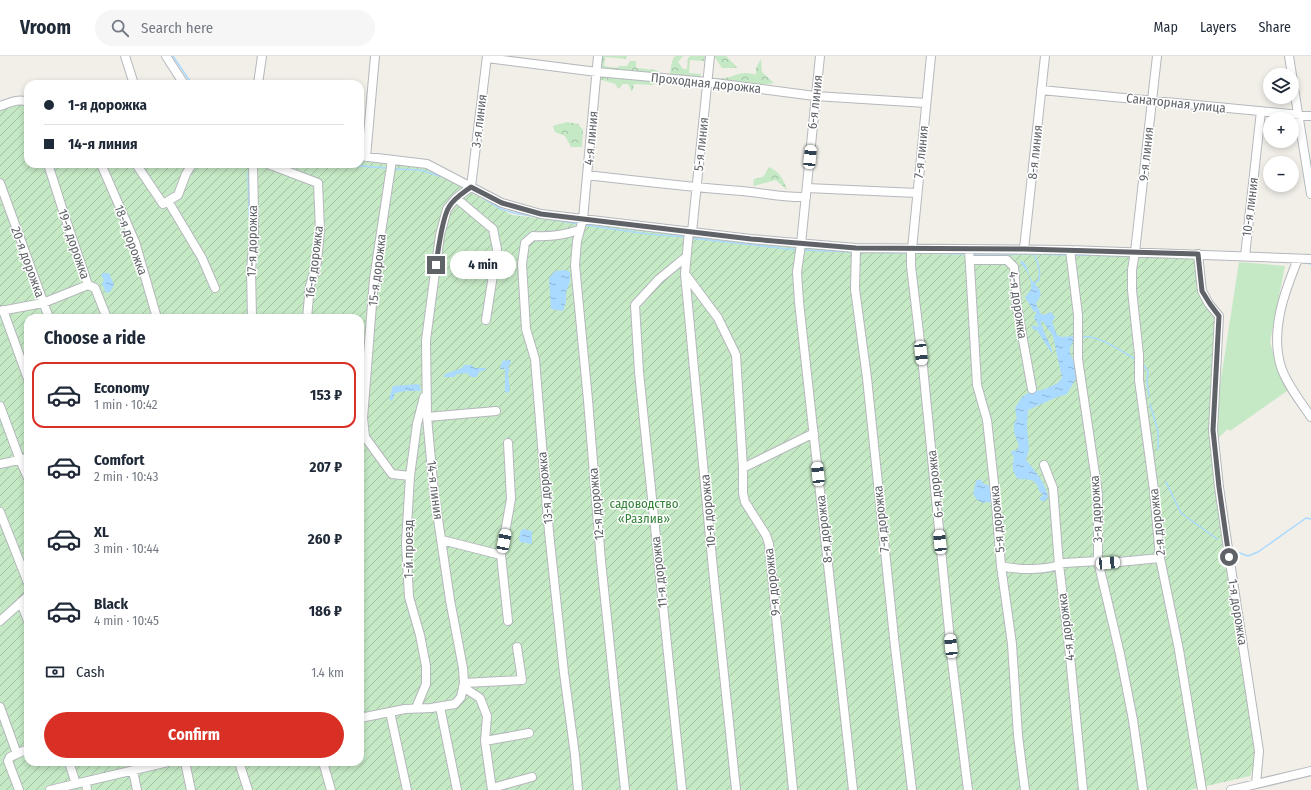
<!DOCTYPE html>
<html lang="en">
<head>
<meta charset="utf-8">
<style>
	:root { --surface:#fff; --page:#f6f6f7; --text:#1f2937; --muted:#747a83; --line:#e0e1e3; --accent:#d93025 }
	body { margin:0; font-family:"Fira Sans Condensed",sans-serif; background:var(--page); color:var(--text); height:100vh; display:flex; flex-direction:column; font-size:15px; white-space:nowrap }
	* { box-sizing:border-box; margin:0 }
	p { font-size:13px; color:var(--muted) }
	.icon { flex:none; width:22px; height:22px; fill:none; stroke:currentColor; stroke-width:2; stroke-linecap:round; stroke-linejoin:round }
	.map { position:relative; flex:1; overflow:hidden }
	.drawer { position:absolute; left:24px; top:258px; width:340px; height:452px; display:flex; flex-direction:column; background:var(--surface); border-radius:12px; box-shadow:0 2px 6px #0003 }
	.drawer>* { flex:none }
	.banner { position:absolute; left:24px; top:24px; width:340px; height:88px; border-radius:12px; box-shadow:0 2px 6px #0003; display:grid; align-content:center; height:88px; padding:0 20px; background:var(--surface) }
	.tools { position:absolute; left:1263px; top:12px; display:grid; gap:8px }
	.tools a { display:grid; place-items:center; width:36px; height:36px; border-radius:50%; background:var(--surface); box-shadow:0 2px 6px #0003; font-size:20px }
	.end { position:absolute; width:18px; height:18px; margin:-9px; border:5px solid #5f6368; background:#fff; box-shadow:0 0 0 2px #fff }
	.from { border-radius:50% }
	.bubble { position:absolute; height:28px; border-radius:14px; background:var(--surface); box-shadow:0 2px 6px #0003; font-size:13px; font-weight:700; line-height:28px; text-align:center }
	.car { position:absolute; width:12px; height:24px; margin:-12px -6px; border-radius:5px; box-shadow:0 0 3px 1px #0007; background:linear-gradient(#fff 24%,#345 0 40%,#fff 0 76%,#345 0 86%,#fff 0) }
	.banner b { display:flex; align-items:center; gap:14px; height:38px; font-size:15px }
	.banner b+b { border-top:1px solid var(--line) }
	.banner i { width:10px; height:10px; background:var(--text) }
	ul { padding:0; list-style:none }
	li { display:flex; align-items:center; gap:12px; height:66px; margin:0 8px 6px; padding:0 12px; border:2px solid transparent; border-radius:12px }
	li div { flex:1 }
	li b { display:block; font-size:15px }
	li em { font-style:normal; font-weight:700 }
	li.selected { border-color:var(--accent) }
	li>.icon { width:36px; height:36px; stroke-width:1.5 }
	h2 { padding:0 20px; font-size:18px; line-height:48px }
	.pay { display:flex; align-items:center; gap:10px; height:44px; padding:0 20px; font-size:15px }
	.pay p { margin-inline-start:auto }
	.button { display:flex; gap:8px; margin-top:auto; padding:8px 20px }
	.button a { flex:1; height:46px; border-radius:24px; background:var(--accent); color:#fff; font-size:16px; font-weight:700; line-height:46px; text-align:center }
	header { display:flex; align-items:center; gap:24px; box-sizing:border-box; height:56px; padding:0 20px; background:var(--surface); border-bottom:1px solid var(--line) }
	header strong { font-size:19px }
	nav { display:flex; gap:22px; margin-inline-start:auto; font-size:14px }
	.search { width:280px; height:36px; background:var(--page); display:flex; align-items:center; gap:10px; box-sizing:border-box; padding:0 14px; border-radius:22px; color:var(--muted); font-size:15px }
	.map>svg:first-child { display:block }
	.forest { fill:url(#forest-crowns) }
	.garden { fill:url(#garden-furrows); fill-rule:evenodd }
	.pitch { fill:#c5e8c5 }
	.water { fill:url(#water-ripples) }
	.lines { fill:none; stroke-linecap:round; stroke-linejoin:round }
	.stream { stroke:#aadaff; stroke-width:1.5 }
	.minor-casing { stroke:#b5b8bc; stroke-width:10 }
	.minor { stroke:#fff; stroke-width:8 }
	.route { stroke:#5f6368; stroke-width:5 }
	.labels { text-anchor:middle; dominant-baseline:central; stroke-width:3; stroke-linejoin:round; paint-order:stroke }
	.street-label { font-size:13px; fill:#5f6368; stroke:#fff }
	.park-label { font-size:13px; fill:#348238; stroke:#fff }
</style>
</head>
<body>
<header>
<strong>Vroom</strong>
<div class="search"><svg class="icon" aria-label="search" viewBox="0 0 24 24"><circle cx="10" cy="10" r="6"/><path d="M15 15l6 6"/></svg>Search here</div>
<nav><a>Map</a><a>Layers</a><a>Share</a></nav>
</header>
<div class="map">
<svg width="1311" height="734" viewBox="0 0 1311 734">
	<defs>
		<pattern id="forest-crowns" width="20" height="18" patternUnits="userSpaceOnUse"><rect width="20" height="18" fill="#c5e8c5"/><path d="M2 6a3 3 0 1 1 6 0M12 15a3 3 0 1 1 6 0" fill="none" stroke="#a3c0a4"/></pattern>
		<pattern id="garden-furrows" width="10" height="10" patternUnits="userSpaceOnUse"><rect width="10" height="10" fill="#c5e8c5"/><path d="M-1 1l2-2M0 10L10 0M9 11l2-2" fill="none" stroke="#a3c0a4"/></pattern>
		<pattern id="water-ripples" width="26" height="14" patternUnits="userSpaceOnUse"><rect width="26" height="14" fill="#aadaff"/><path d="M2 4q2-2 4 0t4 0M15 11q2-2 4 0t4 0" fill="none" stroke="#8eb4d2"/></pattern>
	</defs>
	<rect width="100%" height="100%" fill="#f1efe8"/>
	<path class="forest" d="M602,0H627L626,3L605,1L604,10L617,12L619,10H627L630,5H636V12L656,14L660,17V20L600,15Z
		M675,0H683L678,6L683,13H687L688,2L690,0H705L704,5L690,4L689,17L701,18L699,24L669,21C672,13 670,6 675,0Z
		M714,0H726L738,12H722Z
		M761,3L762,16L774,27L755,30L711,24V21C732,27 736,12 756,19V12Z
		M600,18L659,24L653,29L634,28L632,36L628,28H623L619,33L615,28L599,23Z
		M567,66L578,68L583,74L582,91H571L565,80L555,76L553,70Z
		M769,111C779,115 784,124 787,134L776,124L753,130L754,123L763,121Z"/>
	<path class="garden" d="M10,48H28V108H360V105L426,112L512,159L805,192L913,198L1194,200L1200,240L1218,261L1210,364L1256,705L1250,720L1189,734H0V52ZM28,262H360V706H28Z"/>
	<path class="pitch" d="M1239,206L1285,210L1270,286L1276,307L1287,335L1230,375L1228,373L1217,383L1215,362Z"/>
	<path class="water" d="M1022,205C1027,208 1027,213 1029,219C1031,225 1038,230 1040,235C1042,239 1038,244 1036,248L1041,258L1044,259L1051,256L1055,261L1052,266L1057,279L1062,281L1076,280C1074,284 1071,288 1070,292C1068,297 1077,311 1079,317L1067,338L1055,342L1028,354L1027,370L1029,393L1026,404C1036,416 1045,426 1048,441L1044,446L1039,443L1043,439C1040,436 1039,435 1038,431C1035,422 1026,424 1018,423C1012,415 1012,411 1014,401L1011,397L1012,395L1017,394L1019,390C1016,381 1010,371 1017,363L1015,352L1022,341L1028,337L1045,333L1058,327L1062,322L1053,280L1042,264L1041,268L1052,294V298C1048,290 1042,284 1038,275L1033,273L1031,269L1039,271L1034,261L1036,258V255L1034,256L1025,241C1027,239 1030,235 1031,233C1033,225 1025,211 1020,206Z
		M565,214L570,216V225L566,237V246L563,255L551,253L549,222L555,215Z
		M102,217H109L114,229L110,236L106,237L102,227L104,224L101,219Z
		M510,304L511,306L508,312L510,314L508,317L510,335L507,337L505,336V313H500L502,305Z
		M464,309H471L475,312H486L485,314L479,316L477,321H471L467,317L457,318L454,321H443L445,318L462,312Z
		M419,328L421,335H406L395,337L392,345L389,343L393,330Z
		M980,423L984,428L993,431V447L987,446L983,447L977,444L973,438L976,425Z
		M524,473L532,475V488L520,486L519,482L521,474Z"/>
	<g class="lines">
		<path class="stream" d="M173,0L192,28
			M307,108L323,109L335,108
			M336,108L386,112
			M394,113L420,114L443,121
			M248,117L249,161
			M483,142L501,153L514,157L579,168
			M585,169L648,178L686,181
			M691,182L797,194
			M803,194L854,196
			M858,196L908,197
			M914,197L965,198
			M973,198H1034C1038,207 1041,215 1039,224L1034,227
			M1035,198L1068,199
			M1074,199L1132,200
			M1305,207L1311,208
			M1080,281C1096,277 1121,295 1135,303
			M1142,307L1148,315L1147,325L1149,340
			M1150,348L1158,375V394
			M1166,426L1181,457L1217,483
			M1234,495L1248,500L1258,496L1306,462L1311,463"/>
		<g class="minor-casing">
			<path id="minor" d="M125,0L134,28
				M166,0L184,28
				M598,0L583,163L577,185L575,209L588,344L601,505L625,734
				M820,0L801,188L797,216L799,246L853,734
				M1157,0L1135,196L1132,214V234L1139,299V324L1154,434L1160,502L1179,594L1202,734
				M1289,0L1292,19
				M487,2L597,16L707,26L815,40L926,47
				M1292,20L1311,138
				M258,28L262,0
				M1041,34L1311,60
				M0,50C9,47 19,42 28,46
				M360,100L427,108L502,147L541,158L751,183L856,192L1070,194L1311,203
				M366,101L375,0
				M392,104L374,223L363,362L365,381L392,418L410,420
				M48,108L65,161L88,229L95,232L107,262
				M101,108L135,186L157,262
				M136,108L163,148L178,139L186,118L192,108
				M268,108L318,127L320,174L317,206L310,230L307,262
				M587,119C639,125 690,131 742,135C764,137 784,142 806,141
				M0,127L49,262
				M807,132L917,137
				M456,142L493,173L497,193L486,264
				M168,145L202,202L215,232
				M689,175L685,218L713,513L736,734
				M692,176L710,0
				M856,192L855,233L867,322L895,591L912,734
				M911,193V210L923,311L952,605L968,734
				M912,193L931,0
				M969,193L977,329L987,364L995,436L1001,510L1012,588L1018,680L1025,734
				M1024,193L1045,0
				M1070,194L1078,259V303L1098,438V505L1120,598L1133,664L1143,734
				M1198,198L1202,235L1209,248L1219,260L1213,374L1219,431L1227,486L1259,695L1256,728
				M1245,200L1261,55
				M1298,203C1284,237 1270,275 1281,311C1287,329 1301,346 1311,361
				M970,204H1007L1014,211L1017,251L1032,333
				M686,219L718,262L736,299L743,412V437L745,446L766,479L769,488L793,734
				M3,254L28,323
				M0,255L43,247L88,229
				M252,262L251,214L254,180V160L253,108
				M0,350L20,404L28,422
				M427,361L496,355
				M0,408L28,402
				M1044,409L1053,432L1059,509L1069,590L1083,734
				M743,412L814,377
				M0,456L28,527
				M442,484L501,499
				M1001,510C1018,514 1047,515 1064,507L1098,505L1108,507L1160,502
				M21,546L28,565
				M0,565L28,540
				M508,565L501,499L511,443L508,387
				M464,627L522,624L517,591
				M463,631L480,642L487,660L485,685L492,734
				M0,651L17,698
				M440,651L457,734
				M416,652L426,628V610L420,579L409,541L406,487L410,420L417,368L424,341
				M390,656L407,734
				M360,662L405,653L431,652L455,648L461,641L464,627L463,612L450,544L434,436L427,361L426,284L440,179L447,153L456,142L471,131L487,0
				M485,685L529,677
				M69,706L76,728
				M185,706L191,734
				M239,706L248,734
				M323,706L331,734
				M133,715L137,734
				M86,726L87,734
				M492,732L532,721
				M19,734L8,705L10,701L28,693
				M50,734L168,706
				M578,734L575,699L564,617L549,476L535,303L526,273L522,208L525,187L533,180C550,181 564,179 579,174
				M682,734L639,316L635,249L659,223L686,201
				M1231,734L1311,715"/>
		</g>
		<use href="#minor" class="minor"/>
	</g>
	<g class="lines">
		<path class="route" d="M436,209C438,195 442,162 449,151C454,142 463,137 471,131L502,147L541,158L751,183L856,192L1024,193L1198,198L1202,235L1210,248L1219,260L1213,374L1219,431L1229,501"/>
	</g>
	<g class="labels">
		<g class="street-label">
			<text transform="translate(706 27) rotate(6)">Проходная дорожка</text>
			<text transform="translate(815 46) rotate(-84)">6-я линия</text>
			<text transform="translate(1176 47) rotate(6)">Санаторная улица</text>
			<text transform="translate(479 65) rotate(-83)">3-я линия</text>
			<text transform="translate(591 82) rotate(-85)">4-я линия</text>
			<text transform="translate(701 88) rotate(-84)">5-я линия</text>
			<text transform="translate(921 96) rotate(-84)">7-я линия</text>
			<text transform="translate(1035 96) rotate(-84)">8-я линия</text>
			<text transform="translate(1146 98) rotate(-84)">9-я линия</text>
			<text transform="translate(1250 151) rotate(-83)">10-я линия</text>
			<text transform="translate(131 184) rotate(70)">18-я дорожка</text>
			<text transform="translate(252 185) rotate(-89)">17-я дорожка</text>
			<text transform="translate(74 188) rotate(71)">19-я дорожка</text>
			<text transform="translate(28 206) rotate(70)">20-я дорожка</text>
			<text transform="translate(314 206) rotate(-83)">16-я дорожка</text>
			<text transform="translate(377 214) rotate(-83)">15-я дорожка</text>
			<text transform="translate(1018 249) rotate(82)">4-я дорожка</text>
			<text transform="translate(935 428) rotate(-96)">6-я дорожка</text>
			<text transform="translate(545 432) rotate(-95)">13-я дорожка</text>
			<text transform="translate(435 434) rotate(83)">14-я линия</text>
			<text transform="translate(596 448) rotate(-95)">12-я дорожка</text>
			<text transform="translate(1096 453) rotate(-93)">3-я дорожка</text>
			<text transform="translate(708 455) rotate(-95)">10-я дорожка</text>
			<text transform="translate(881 463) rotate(-96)">7-я дорожка</text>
			<text transform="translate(997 463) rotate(-95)">5-я дорожка</text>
			<text transform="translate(1157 466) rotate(-96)">2-я дорожка</text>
			<text transform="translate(824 473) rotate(-96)">8-я дорожка</text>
			<text transform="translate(408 493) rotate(-90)">1-й проезд</text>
			<text transform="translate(659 516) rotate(-96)">11-я дорожка</text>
			<text transform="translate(772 526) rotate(-96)">9-я дорожка</text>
			<text transform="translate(1238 556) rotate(81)">1-я дорожка</text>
			<text transform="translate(1066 571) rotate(-97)">4-я дорожка</text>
		</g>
		<g class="park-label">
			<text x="644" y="447">садоводство<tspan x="644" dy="15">«Разлив»</tspan></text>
		</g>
	</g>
</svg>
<div class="tools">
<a><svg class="icon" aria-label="layers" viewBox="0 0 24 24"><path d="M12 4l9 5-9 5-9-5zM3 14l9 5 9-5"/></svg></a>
<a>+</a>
<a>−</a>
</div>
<i class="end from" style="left:1229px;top:501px"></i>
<i class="end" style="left:436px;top:209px"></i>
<div class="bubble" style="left:450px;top:195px;width:66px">4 min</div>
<i class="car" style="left:810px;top:101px;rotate:6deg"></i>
<i class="car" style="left:921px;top:297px;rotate:174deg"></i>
<i class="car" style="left:818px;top:418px;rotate:354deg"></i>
<i class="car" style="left:504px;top:485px;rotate:11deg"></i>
<i class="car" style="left:940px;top:486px;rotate:354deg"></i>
<i class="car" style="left:1108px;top:507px;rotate:85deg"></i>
<i class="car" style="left:951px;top:590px;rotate:354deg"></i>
<div class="banner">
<b><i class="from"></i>1-я дорожка</b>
<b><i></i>14-я линия</b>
</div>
<section class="drawer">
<h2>Choose a ride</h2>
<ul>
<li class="selected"><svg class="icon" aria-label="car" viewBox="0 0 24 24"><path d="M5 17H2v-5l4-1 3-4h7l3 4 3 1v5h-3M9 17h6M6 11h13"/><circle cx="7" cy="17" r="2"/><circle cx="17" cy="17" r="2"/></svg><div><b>Economy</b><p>1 min · 10:42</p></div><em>153 ₽</em></li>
<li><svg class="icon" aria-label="car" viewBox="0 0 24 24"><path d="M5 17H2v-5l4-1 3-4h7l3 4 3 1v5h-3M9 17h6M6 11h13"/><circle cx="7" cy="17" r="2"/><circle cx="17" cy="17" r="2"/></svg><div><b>Comfort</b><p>2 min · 10:43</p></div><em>207 ₽</em></li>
<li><svg class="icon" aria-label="car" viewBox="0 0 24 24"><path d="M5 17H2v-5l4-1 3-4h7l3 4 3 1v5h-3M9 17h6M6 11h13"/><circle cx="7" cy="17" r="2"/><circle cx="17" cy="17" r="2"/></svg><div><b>XL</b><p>3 min · 10:44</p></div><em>260 ₽</em></li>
<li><svg class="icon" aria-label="car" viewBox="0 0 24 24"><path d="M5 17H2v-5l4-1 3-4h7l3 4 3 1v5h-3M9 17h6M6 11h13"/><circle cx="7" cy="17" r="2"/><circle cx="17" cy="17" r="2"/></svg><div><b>Black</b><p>4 min · 10:45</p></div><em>186 ₽</em></li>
</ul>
<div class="pay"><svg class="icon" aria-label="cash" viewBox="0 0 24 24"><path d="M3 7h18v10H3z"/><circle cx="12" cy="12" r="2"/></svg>Cash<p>1.4 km</p></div>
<div class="button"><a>Confirm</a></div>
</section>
</div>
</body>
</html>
